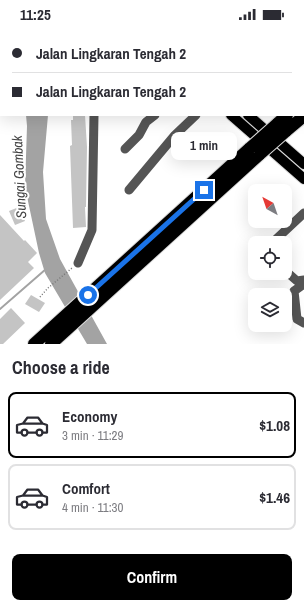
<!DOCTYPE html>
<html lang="en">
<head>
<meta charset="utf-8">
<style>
	:root { --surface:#fff; --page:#f2f2f3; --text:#2b2b33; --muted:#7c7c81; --line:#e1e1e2; --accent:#000 }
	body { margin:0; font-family:"Archivo Narrow",sans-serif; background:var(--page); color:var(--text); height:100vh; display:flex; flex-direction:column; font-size:15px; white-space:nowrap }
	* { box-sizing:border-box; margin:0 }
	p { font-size:13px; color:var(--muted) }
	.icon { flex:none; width:22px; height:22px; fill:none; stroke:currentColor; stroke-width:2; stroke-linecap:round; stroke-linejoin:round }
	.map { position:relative; height:316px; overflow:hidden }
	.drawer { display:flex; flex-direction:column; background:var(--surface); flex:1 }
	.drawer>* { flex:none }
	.guide { position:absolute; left:0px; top:0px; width:304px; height:88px; box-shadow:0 4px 16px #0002; display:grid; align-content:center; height:88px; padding:0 12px; background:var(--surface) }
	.needle { width:26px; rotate:320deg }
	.fabs { position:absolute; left:248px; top:156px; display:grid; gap:8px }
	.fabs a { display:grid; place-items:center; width:44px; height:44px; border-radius:8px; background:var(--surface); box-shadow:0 4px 16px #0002; font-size:20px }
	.end { position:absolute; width:18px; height:18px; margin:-9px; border:5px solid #1a73e8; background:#fff; box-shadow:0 0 0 2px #fff }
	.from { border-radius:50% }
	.bubble { position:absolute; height:28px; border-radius:8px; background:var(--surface); box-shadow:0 4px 16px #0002; font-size:13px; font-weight:800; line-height:28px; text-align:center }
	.guide b { display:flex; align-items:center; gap:14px; height:38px; font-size:15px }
	.guide b+b { border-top:1px solid var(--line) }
	.guide i { width:10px; height:10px; background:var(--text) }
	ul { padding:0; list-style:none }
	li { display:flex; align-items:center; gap:12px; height:66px; margin:0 8px 6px; padding:0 4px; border:2px solid var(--line); border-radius:8px }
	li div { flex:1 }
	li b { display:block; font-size:15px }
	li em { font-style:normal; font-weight:800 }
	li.active { border-color:var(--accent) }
	li>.icon { width:36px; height:36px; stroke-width:1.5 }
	h2 { padding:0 12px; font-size:18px; line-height:48px }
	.primary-button { display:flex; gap:8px; margin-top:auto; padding:8px 12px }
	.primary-button a { flex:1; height:46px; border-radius:8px; background:var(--accent); color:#fff; font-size:16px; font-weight:800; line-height:46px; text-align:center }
	.status { display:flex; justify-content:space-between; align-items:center; height:28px; padding:0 20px; background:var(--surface); direction:ltr }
	.status svg { height:11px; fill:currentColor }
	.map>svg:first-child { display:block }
	.water { fill:#a3a3a3 }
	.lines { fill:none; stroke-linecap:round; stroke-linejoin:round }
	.stream { stroke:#a3a3a3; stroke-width:2 }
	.building { fill:#c4c4c4 }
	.major-casing { stroke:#dbdbdb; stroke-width:12 }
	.highway-casing { stroke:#dbdbdb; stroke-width:14 }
	.path { stroke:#777; stroke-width:1.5; stroke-dasharray:1 2; stroke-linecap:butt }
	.minor { stroke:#555; stroke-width:9 }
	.major { stroke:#000; stroke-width:10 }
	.highway { stroke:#000; stroke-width:12 }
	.highway-bridge-casing { stroke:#dbdbdb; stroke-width:14; stroke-linecap:butt }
	.highway-bridge { stroke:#000; stroke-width:12 }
	.route { stroke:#1a73e8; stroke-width:5 }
	.labels { text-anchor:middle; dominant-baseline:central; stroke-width:4; stroke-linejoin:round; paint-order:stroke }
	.water-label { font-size:14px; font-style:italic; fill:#444; stroke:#fff }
</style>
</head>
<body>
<div class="status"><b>11:25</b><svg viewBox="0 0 49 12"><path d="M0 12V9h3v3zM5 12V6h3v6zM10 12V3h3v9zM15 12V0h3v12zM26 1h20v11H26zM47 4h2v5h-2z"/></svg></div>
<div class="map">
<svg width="304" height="316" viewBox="0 0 304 316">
	<rect width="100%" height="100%" fill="#fff"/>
	<path class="water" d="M26,87H48L43,144L46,191L60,231L107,316H87L45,245L39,225L25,159L27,98Z"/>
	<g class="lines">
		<path class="stream" d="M0,281L46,241"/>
	</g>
	<path class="building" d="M73,87H85L87,119L86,179H85L86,199L73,200L70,118L72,117L71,92H73Z
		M19,179L25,193L15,197L9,183Z
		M0,187L24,213L25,212L37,225L28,234L34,240L0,272Z
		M31,267L45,275L39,284L25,276Z
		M11,280L25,295L3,316H0V291Z"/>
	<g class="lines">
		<g class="major-casing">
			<path id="major" d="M131,0L132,1
				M162,0L163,1
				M141,1L142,0
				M231,87L304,151
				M248,87L304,136"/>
		</g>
		<g class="highway-casing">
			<path id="highway" d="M303,73L304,72
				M277,96L287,87
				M285,104L304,88
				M34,316L250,120
				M51,316L260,126"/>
		</g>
		<path class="path" d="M40,269L48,260L72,240"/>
		<path class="minor" d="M47,0L48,1
			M303,39L304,38
			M125,121L139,107L146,94L155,87
			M129,162L175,107L196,87
			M272,215L304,185
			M78,235L92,202L94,87
			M288,245L297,253L304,252
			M304,256L294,263L297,291L304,295"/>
		<use href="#major" class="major"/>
		<use href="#highway" class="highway"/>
		<g class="highway-bridge-casing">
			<path id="highway-bridge" d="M250,120L277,96
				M260,126L285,104"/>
		</g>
		<use href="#highway-bridge" class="highway-bridge"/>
	</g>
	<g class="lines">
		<path class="route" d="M88,267L204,162"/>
	</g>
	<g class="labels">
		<g class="water-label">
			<text transform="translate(19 149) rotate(-93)">Sungai Gombak</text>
		</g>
	</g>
</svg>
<div class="fabs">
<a><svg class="needle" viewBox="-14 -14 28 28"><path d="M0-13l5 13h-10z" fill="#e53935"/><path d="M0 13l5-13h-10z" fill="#7c7c81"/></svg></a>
<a><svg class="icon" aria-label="locate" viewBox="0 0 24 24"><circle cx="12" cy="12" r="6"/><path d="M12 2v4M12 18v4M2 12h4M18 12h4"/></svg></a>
<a><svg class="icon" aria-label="layers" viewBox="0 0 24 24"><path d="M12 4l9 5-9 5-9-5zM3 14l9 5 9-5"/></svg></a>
</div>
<i class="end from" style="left:88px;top:267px"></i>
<i class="end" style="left:204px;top:162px"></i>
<div class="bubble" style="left:171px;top:104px;width:66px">1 min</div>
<div class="guide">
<b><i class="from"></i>Jalan Lingkaran Tengah 2</b>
<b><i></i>Jalan Lingkaran Tengah 2</b>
</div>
</div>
<section class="drawer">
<h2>Choose a ride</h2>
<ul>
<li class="active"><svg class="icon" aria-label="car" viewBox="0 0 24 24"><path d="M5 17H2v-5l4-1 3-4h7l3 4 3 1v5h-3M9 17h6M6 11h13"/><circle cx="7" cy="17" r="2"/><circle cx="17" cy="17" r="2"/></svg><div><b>Economy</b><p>3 min · 11:29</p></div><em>$1.08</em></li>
<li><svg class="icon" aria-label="car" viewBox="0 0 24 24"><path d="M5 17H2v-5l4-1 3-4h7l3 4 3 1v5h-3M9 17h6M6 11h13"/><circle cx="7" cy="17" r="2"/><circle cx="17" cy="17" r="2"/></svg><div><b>Comfort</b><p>4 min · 11:30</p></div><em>$1.46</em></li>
</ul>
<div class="primary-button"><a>Confirm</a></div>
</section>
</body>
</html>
